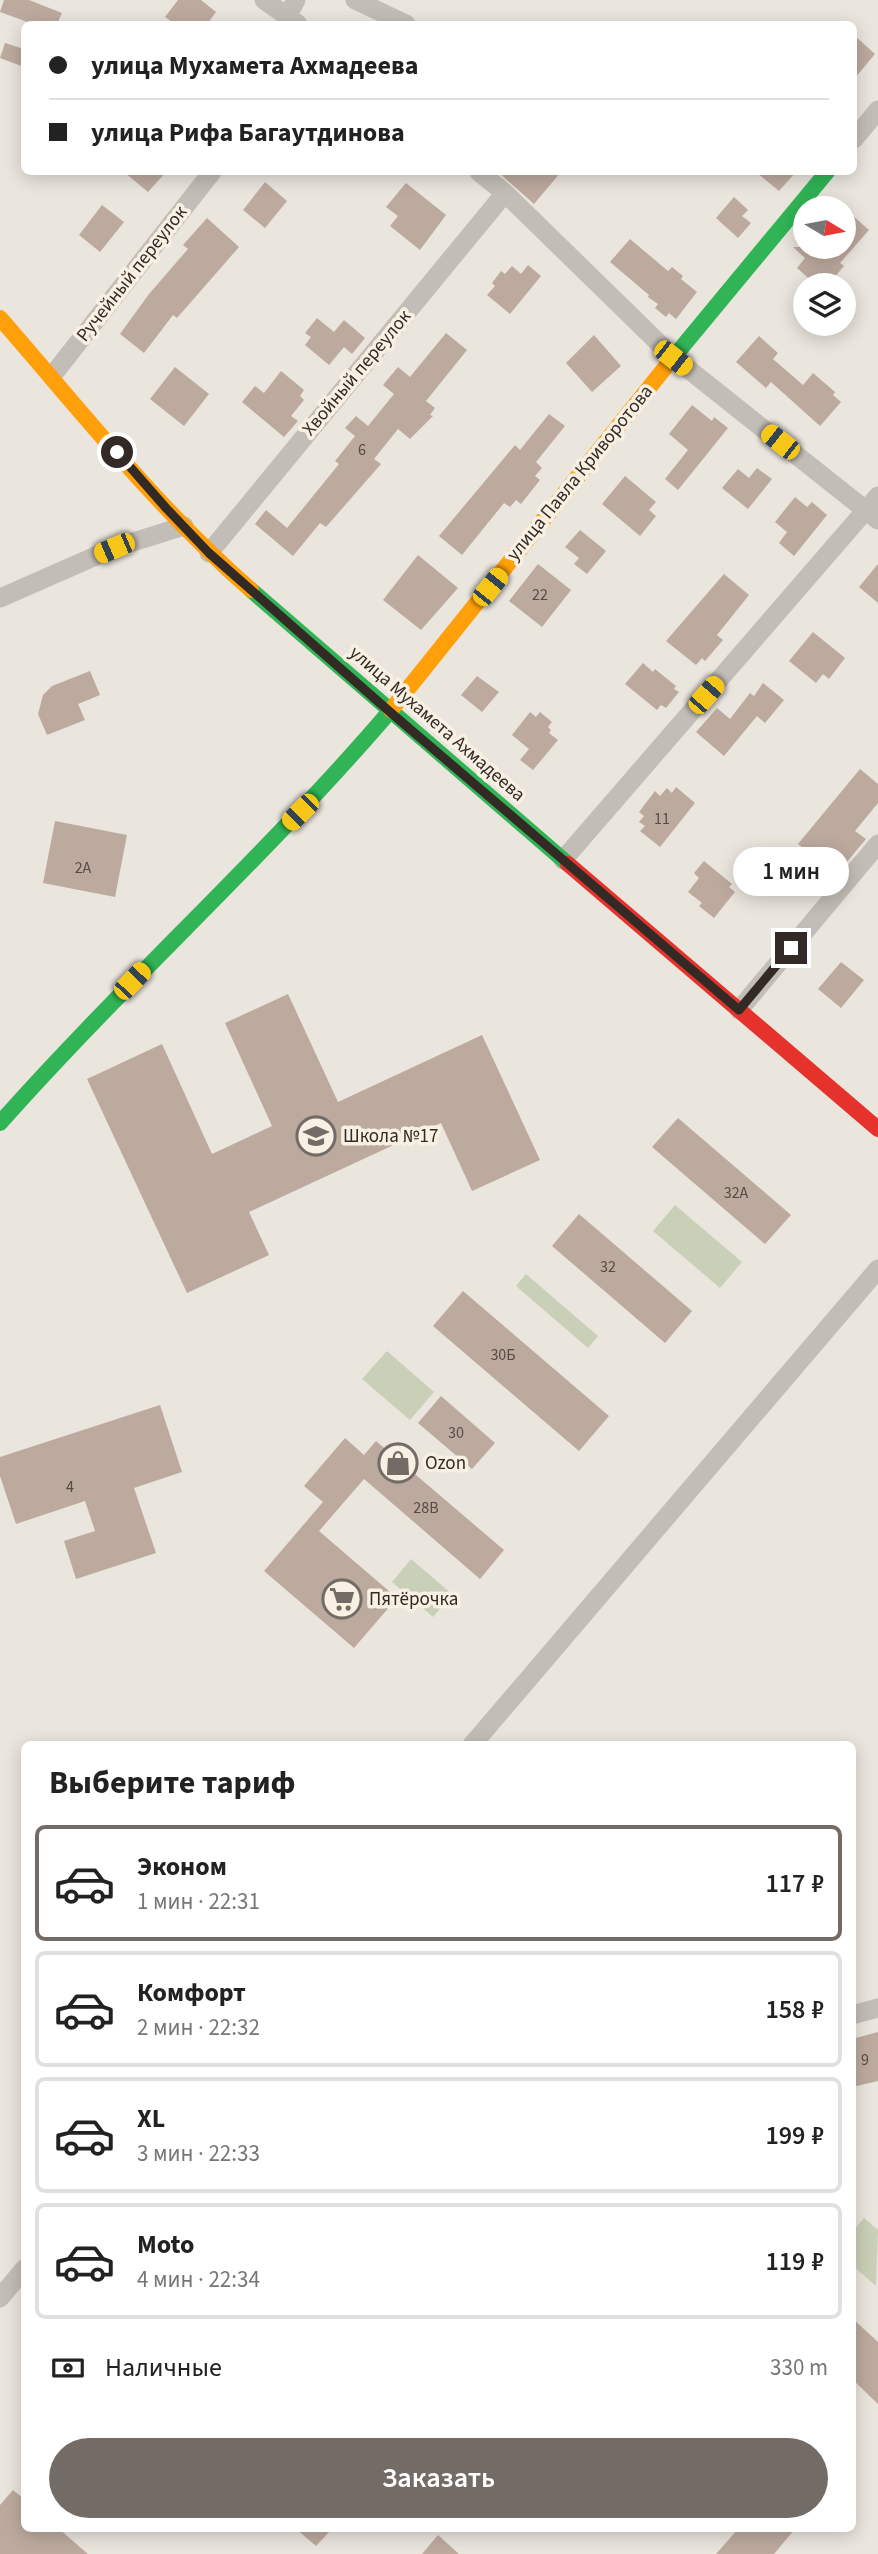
<!DOCTYPE html>
<html lang="ru">
<head>
<meta charset="utf-8">
<style>
	:root { --surface:#fff; --page:#f6f6f6; --text:#222; --muted:#767676; --line:#e0e0e0; --accent:#736b65 }
	body { margin:0; font-family:"Source Sans 3",sans-serif; background:var(--page); color:var(--text); height:100vh; display:flex; flex-direction:column; font-size:26px; white-space:nowrap }
	* { box-sizing:border-box; margin:0 }
	p { font-size:23px; color:var(--muted) }
	.icon { flex:none; width:38px; height:38px; fill:none; stroke:currentColor; stroke-width:2; stroke-linecap:round; stroke-linejoin:round }
	.map { position:relative; flex:1; overflow:hidden }
	.drawer { position:absolute; left:21px; top:1741px; width:835px; height:791px; display:flex; flex-direction:column; background:var(--surface); border-radius:10px; box-shadow:0 4px 18px #0003 }
	.drawer>* { flex:none }
	.top-card { position:absolute; left:21px; top:21px; width:836px; height:154px; border-radius:10px; box-shadow:0 4px 18px #0003; display:grid; align-content:center; height:154px; padding:0 28px; background:var(--surface) }
	.needle { width:46px; rotate:100deg }
	.fabs { position:absolute; left:793px; top:196px; display:grid; gap:14px }
	.fabs a { display:grid; place-items:center; width:63px; height:63px; border-radius:50%; background:var(--surface); box-shadow:0 4px 18px #0003; font-size:35px }
	.end { position:absolute; width:32px; height:32px; margin:-16px; border:9px solid #332a25; background:#fff; box-shadow:0 0 0 4px #fff }
	.from { border-radius:50% }
	.bubble { position:absolute; height:49px; border-radius:24px; background:var(--surface); box-shadow:0 4px 18px #0003; font-size:23px; font-weight:600; line-height:49px; text-align:center }
	.car { position:absolute; width:21px; height:42px; margin:-21px -10px; border-radius:9px; box-shadow:0 0 5px 2px #0007; background:linear-gradient(#f5c518 24%,#345 0 40%,#f5c518 0 76%,#345 0 86%,#f5c518 0) }
	.top-card b { display:flex; align-items:center; gap:24px; height:66px; font-size:26px }
	.top-card b+b { border-top:2px solid var(--line) }
	.top-card i { width:18px; height:18px; background:var(--text) }
	ul { padding:0; list-style:none }
	li { display:flex; align-items:center; gap:21px; height:116px; margin:0 14px 10px; padding:0 14px; border:4px solid var(--line); border-radius:10px }
	li div { flex:1 }
	li b { display:block; font-size:26px }
	li em { font-style:normal; font-weight:600 }
	li.active { border-color:var(--accent) }
	li>.icon { width:63px; height:63px; stroke-width:1.5 }
	h2 { padding:0 28px; font-size:32px; line-height:84px }
	.pay { display:flex; align-items:center; gap:18px; height:77px; padding:0 28px; font-size:26px }
	.pay p { margin-inline-start:auto }
	.primary-button { display:flex; gap:14px; margin-top:auto; padding:14px 28px }
	.primary-button a { flex:1; height:80px; border-radius:42px; background:var(--accent); color:#fff; font-size:28px; font-weight:600; line-height:80px; text-align:center }
	.map>svg:first-child { display:block }
	.green { fill:#cad0b7 }
	.building { fill:#bdaa9f }
	.lines { fill:none; stroke-linecap:round; stroke-linejoin:round }
	.street { stroke:#c3bdb7; stroke-width:19 }
	.fast { stroke:#30b455; stroke-width:16 }
	.slow { stroke:#ff9f0a; stroke-width:16 }
	.jam { stroke:#e5322d; stroke-width:16 }
	.route { stroke:#332a25; stroke-width:9 }
	.labels { text-anchor:middle; dominant-baseline:central; stroke-width:7; stroke-linejoin:round; paint-order:stroke }
	.number-label { font-size:16px; fill:#564a44 }
	.street-label { font-size:19px; fill:#332a25; stroke:#f8f0e3 }
	.poi-label { font-size:19px; fill:#332a25; stroke:#f8f0e3; text-anchor:start }
</style>
</head>
<body>
<div class="map">
<svg width="878" height="2554" viewBox="0 0 878 2554">
	<rect width="100%" height="100%" fill="#eae5dd"/>
	<path class="green" d="M675,1205L742,1262L720,1288L653,1231Z
		M526,1274L598,1336L588,1348L516,1286Z
		M387,1351L434,1392L410,1420L362,1379Z
		M411,1559L452,1594L433,1617L392,1582Z
		M864,2218L878,2230L876,2286L852,2265V2232Z"/>
	<path class="building" d="M4,0H29L62,13L57,24H33L0,12Z
		M178,0H201L216,12L207,24H175L165,17Z
		M854,35L875,54L854,79Z
		M5,43L24,49V67L0,58Z
		M124,172H166L148,192Z
		M498,172H561L534,204Z
		M756,172H796L779,191Z
		M265,182L287,201L265,228L243,210Z
		M406,183L446,215L420,250L390,226L398,216L386,207Z
		M734,197L748,210L742,216L751,223L738,238L716,218Z
		M102,205L124,222L100,252L79,235Z
		M844,208L869,230L840,263L844,266L828,285H816L797,268L805,258L793,247H844Z
		M207,218L239,247L177,318L173,315L144,353L120,334L149,294L188,249L183,245Z
		M630,239L668,271L672,267L683,276L681,279L697,292L676,319L669,313L666,317L655,308L658,304L648,297L649,295L610,262Z
		M528,265L541,276L510,314L487,295L495,286L492,283L501,271L505,274L512,266L521,274Z
		M317,318L334,332L344,320L365,338L352,354L344,347L329,365L305,345L311,337L305,333Z
		M446,333L467,350L426,401L435,408L430,415L433,416L410,439L398,429L374,459L381,464L326,527L320,523L293,556L255,524L266,510L287,528L339,464L335,461L355,436L345,428L356,416L368,426L394,394L383,385L398,367L410,377Z
		M594,335L621,366L592,392L566,363Z
		M759,336L778,353L773,359L803,385L813,373L835,392L833,395L841,402L820,426L771,382L766,388L736,362Z
		M175,367L209,394L184,426L150,399Z
		M281,371L304,390L300,396L304,400L291,416L298,421L284,437L242,402L255,386L264,393Z
		M692,405L712,421L714,417L728,428L678,490L665,479L688,450L669,434Z
		M549,414L565,426L536,462L542,468L535,476L540,480L521,504L516,500L510,507L504,503L462,555L439,536L515,445L520,450Z
		M757,468L772,479L748,509L722,488L738,469L749,478Z
		M625,476L656,502L649,510L656,516L640,536L602,504Z
		M795,497L807,507L812,502L827,515L794,556L779,543L787,532L775,522Z
		M580,530L606,551L587,574L574,564L579,558L565,547Z
		M418,555L458,588L421,630L383,600Z
		M538,564L571,590L542,627L509,601Z
		M878,564V603L859,587Z
		M724,574L749,595L717,635L723,640L705,661L702,658L696,665L666,641Z
		M813,632L845,658L829,679L823,674L816,683L789,661Z
		M643,663L653,672L655,669L676,686L674,689L679,692L666,708L661,705L657,710L625,684Z
		M90,671L100,695L78,704L85,720L47,735L38,714L43,695L52,686Z
		M477,676L499,692L482,712L461,695Z
		M763,683L784,700L765,723L757,716L724,756L696,732L717,708L730,719L750,693L754,696Z
		M530,712L536,717L540,712L552,722L548,727L551,730L549,733L558,740L533,770L520,760L529,749L512,735Z
		M860,769L878,784V803L855,831L866,839L846,863L838,856L828,868L798,844Z
		M676,787L695,803L660,847L640,831L645,826L639,822L644,816L639,812L655,791L660,796L667,788L672,793Z
		M55,821L127,835L115,897L43,883Z
		M704,861L732,884L729,887L735,892L714,918L699,906L702,903L688,892L699,878L694,873Z
		M841,962L864,980L841,1008L818,989Z
		M288,994L338,1102L482,1035L540,1160L472,1191L441,1123L249,1212L269,1255L187,1293L87,1079L162,1044L212,1154L272,1126L225,1023Z
		M678,1118L791,1215L765,1244L652,1147Z
		M579,1214L692,1311L665,1343L552,1246Z
		M463,1291L609,1416L579,1451L433,1326Z
		M441,1396L495,1443L472,1469L418,1423Z
		M160,1405L182,1472L134,1488L156,1553L76,1579L64,1541L95,1531L85,1501L16,1524L0,1476V1457Z
		M345,1438L364,1455L376,1441L504,1550L480,1579L364,1479L319,1531L397,1598L354,1648L264,1571L323,1502L304,1486Z
		M878,2032V2081L852,2087V2039Z
		M852,2318L878,2342V2404L852,2379Z
		M13,2490L24,2499V2529H59L88,2554H0V2505Z
		M296,2529H332L316,2546Z
		M738,2529H795L774,2554H716Z
		M438,2535L459,2554H422Z"/>
	<g class="lines">
		<path class="street" d="M264,0L298,24
			M355,0L406,24
			M287,17L296,0
			M854,139L878,110
			M479,172L505,193L673,357L878,520
			M52,376L212,172
			M209,553L505,193
			M0,598L114,548L184,526
			M563,860L878,496
			M739,1010L878,844
			M472,1745L878,1269
			M852,2015L878,2008
			M0,2298L24,2269"/>
		<path class="fast" d="M668,364L827,172
			M251,590L568,864
			M0,1123C126,981 268,854 391,710"/>
		<path class="slow" d="M0,318C81,411 158,509 251,590
			M391,710L668,364"/>
		<path class="jam" d="M568,864L878,1129"/>
	</g>
	<g class="lines">
		<path class="route" d="M117,452L166,508L209,553L390,712L739,1010L791,948"/>
	</g>
	<defs>
		<g id="school-ring" transform="scale(2.0125)"><circle r="9.5" fill="#f8f0e3" stroke="#736b65" stroke-width="1.5"/><path d="M0-5L7-2L0 1L-7-2ZM-4 1L0 2.5L4 1V4Q0 6-4 4Z" fill="#736b65"/></g>
		<g id="shop-ring" transform="scale(2.0125)"><circle r="9.5" fill="#f8f0e3" stroke="#736b65" stroke-width="1.5"/><path d="M-5-2.5h2.3a2.7 3.5 0 0 1 5.4 0H5L5.5 6h-11ZM-1.5-2.5h3a1.5 2.3 0 0 0-3 0Z" fill="#736b65"/></g>
		<g id="supermarket-ring" transform="scale(2.0125)"><circle r="9.5" fill="#f8f0e3" stroke="#736b65" stroke-width="1.5"/><path d="M-6-5.5h2.5l.6 2H6L4.5 2H-2.5L-4.4-4H-6ZM-1.5 3.2a1.3 1.3 0 1 0 .1 0ZM3 3.2a1.3 1.3 0 1 0 .1 0Z" fill="#736b65"/></g>
	</defs>
	<g fill-rule="evenodd">
		<use href="#school-ring" x="316" y="1136"/>
		<use href="#shop-ring" x="398" y="1463"/>
		<use href="#supermarket-ring" x="342" y="1599"/>
	</g>
	<g class="labels">
		<g class="number-label">
			<text x="362" y="450">6</text>
			<text x="540" y="595">22</text>
			<text x="662" y="819">11</text>
			<text x="83" y="868">2А</text>
			<text x="736" y="1193">32А</text>
			<text x="608" y="1267">32</text>
			<text x="503" y="1355">30Б</text>
			<text x="456" y="1433">30</text>
			<text x="70" y="1487">4</text>
			<text x="426" y="1508">28В</text>
			<text x="865" y="2060">9</text>
		</g>
		<g class="street-label">
			<text transform="translate(132 274) rotate(-52)">Ручейный переулок</text>
			<text transform="translate(357 373) rotate(-50)">Хвойный переулок</text>
			<text transform="translate(580 473) rotate(-51)">улица Павла Криворотова</text>
			<text transform="translate(437 724) rotate(41)">улица Мухамета Ахмадеева</text>
		</g>
		<g class="poi-label">
			<text x="343" y="1136">Школа №17</text>
			<text x="425" y="1463">Ozon</text>
			<text x="369" y="1599">Пятёрочка</text>
		</g>
	</g>
</svg>
<div class="fabs">
<a><svg class="needle" viewBox="-14 -14 28 28"><path d="M0-13l5 13h-10z" fill="#e53935"/><path d="M0 13l5-13h-10z" fill="#767676"/></svg></a>
<a><svg class="icon" aria-label="layers" viewBox="0 0 24 24"><path d="M12 4l9 5-9 5-9-5zM3 14l9 5 9-5"/></svg></a>
</div>
<i class="end from" style="left:117px;top:452px"></i>
<i class="end" style="left:791px;top:948px"></i>
<div class="bubble" style="left:733px;top:847px;width:116px">1 мин</div>
<i class="car" style="left:673px;top:358px;rotate:128deg"></i>
<i class="car" style="left:780px;top:442px;rotate:308deg"></i>
<i class="car" style="left:114px;top:548px;rotate:247deg"></i>
<i class="car" style="left:490px;top:587px;rotate:39deg"></i>
<i class="car" style="left:706px;top:695px;rotate:41deg"></i>
<i class="car" style="left:300px;top:812px;rotate:225deg"></i>
<i class="car" style="left:132px;top:981px;rotate:44deg"></i>
<div class="top-card">
<b><i class="from"></i>улица Мухамета Ахмадеева</b>
<b><i></i>улица Рифа Багаутдинова</b>
</div>
<section class="drawer">
<h2>Выберите тариф</h2>
<ul>
<li class="active"><svg class="icon" aria-label="car" viewBox="0 0 24 24"><path d="M5 17H2v-5l4-1 3-4h7l3 4 3 1v5h-3M9 17h6M6 11h13"/><circle cx="7" cy="17" r="2"/><circle cx="17" cy="17" r="2"/></svg><div><b>Эконом</b><p>1 мин · 22:31</p></div><em>117 ₽</em></li>
<li><svg class="icon" aria-label="car" viewBox="0 0 24 24"><path d="M5 17H2v-5l4-1 3-4h7l3 4 3 1v5h-3M9 17h6M6 11h13"/><circle cx="7" cy="17" r="2"/><circle cx="17" cy="17" r="2"/></svg><div><b>Комфорт</b><p>2 мин · 22:32</p></div><em>158 ₽</em></li>
<li><svg class="icon" aria-label="car" viewBox="0 0 24 24"><path d="M5 17H2v-5l4-1 3-4h7l3 4 3 1v5h-3M9 17h6M6 11h13"/><circle cx="7" cy="17" r="2"/><circle cx="17" cy="17" r="2"/></svg><div><b>XL</b><p>3 мин · 22:33</p></div><em>199 ₽</em></li>
<li><svg class="icon" aria-label="car" viewBox="0 0 24 24"><path d="M5 17H2v-5l4-1 3-4h7l3 4 3 1v5h-3M9 17h6M6 11h13"/><circle cx="7" cy="17" r="2"/><circle cx="17" cy="17" r="2"/></svg><div><b>Moto</b><p>4 мин · 22:34</p></div><em>119 ₽</em></li>
</ul>
<div class="pay"><svg class="icon" aria-label="cash" viewBox="0 0 24 24"><path d="M3 7h18v10H3z"/><circle cx="12" cy="12" r="2"/></svg>Наличные<p>330 m</p></div>
<div class="primary-button"><a>Заказать</a></div>
</section>
</div>
</body>
</html>
